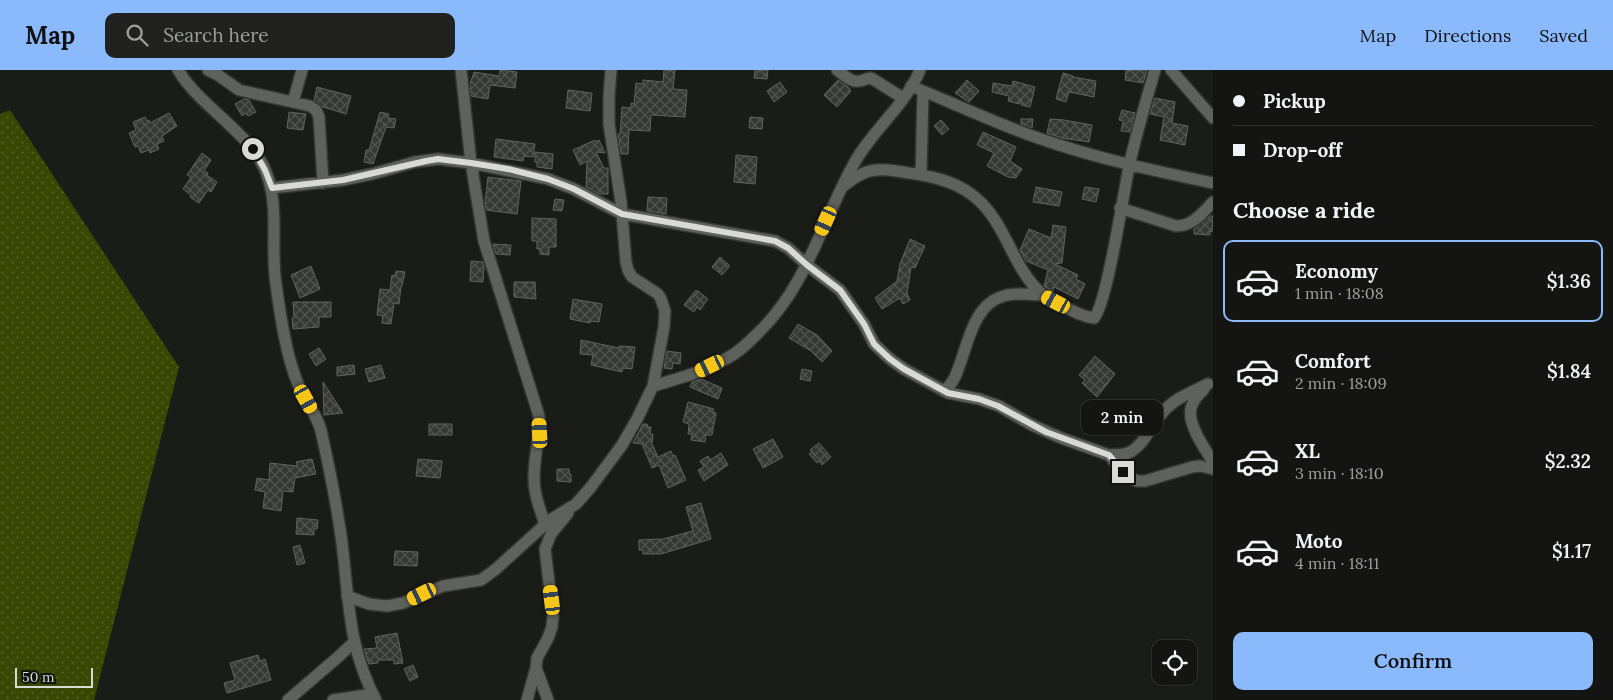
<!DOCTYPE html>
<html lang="en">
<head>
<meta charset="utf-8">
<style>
	:root { --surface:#141512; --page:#212220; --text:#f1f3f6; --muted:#9d9f9f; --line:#333432; --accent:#8abafc }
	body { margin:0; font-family:Lora,serif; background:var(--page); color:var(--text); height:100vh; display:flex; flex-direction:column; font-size:19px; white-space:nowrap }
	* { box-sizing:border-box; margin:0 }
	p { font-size:16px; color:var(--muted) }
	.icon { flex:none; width:28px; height:28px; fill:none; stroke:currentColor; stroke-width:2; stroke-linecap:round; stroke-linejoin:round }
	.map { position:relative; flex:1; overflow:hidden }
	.drawer { display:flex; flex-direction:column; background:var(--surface); width:400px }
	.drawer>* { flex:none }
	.banner { display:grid; align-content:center; height:110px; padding:0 20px; background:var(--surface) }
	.buttons { position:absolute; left:1152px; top:570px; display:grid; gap:10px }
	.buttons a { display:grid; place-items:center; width:45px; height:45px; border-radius:10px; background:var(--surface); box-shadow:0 1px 4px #0004,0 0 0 1px var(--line); font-size:25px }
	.scale { position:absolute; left:15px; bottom:12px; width:78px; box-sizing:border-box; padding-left:5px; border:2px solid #d9dad7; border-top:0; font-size:14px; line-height:18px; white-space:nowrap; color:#d9dad7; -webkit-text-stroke:4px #11130f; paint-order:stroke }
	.end { position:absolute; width:22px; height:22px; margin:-11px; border:6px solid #d9dad7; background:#111; box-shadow:0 0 0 2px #111 }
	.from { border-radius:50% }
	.bubble { position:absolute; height:35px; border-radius:10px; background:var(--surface); box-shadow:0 1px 4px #0004,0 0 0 1px var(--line); font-size:16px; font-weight:600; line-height:35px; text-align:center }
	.car { position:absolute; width:15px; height:30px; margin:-15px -8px; border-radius:6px; box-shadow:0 0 4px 1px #0007; background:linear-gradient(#f5c518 24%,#345 0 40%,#f5c518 0 76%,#345 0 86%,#f5c518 0) }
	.banner b { display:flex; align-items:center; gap:18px; height:48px; font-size:19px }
	.banner b+b { border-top:1px solid var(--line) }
	.banner i { width:12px; height:12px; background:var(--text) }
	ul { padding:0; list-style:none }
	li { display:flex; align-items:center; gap:15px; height:82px; margin:0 10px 8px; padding:0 10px; border:2px solid transparent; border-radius:10px }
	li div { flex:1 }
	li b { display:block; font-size:19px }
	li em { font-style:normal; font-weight:600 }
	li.on { border-color:var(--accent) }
	li>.icon { width:45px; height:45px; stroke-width:1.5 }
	h2 { padding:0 20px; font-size:22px; line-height:60px }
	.button { display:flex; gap:10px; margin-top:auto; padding:10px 20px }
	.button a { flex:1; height:58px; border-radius:10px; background:var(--accent); color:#111; font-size:20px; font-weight:600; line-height:58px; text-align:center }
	header { display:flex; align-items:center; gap:30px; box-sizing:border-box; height:70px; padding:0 25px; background:var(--accent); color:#111 }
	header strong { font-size:24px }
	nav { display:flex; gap:28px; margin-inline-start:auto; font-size:18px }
	.search { width:350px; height:45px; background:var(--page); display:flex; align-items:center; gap:12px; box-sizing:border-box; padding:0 18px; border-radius:10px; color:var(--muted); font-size:19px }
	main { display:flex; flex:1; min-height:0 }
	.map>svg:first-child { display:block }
	.grass { fill:url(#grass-dots) }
	.building { fill:url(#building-cross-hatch); stroke:#60625d }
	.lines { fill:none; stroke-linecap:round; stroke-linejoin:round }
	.minor-casing { stroke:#343532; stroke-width:14 }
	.minor { stroke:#5f615c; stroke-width:11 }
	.route { stroke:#d9dad7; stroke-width:6 }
</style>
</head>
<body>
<header>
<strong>Map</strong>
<div class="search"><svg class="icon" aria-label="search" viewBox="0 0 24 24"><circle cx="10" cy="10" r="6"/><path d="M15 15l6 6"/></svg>Search here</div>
<nav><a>Map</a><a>Directions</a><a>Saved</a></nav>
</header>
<main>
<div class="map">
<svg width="1213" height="630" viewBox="0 0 1213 630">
	<defs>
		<pattern id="grass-dots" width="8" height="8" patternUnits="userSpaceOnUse" patternTransform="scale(1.25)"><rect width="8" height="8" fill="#384701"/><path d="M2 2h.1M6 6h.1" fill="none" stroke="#546125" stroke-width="1.8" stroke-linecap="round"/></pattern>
		<pattern id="building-cross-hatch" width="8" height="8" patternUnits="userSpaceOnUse" patternTransform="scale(1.25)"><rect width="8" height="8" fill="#363833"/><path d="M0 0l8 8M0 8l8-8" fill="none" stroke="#525450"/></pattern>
	</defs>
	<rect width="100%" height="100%" fill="#1a1c18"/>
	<path class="grass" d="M10,40L179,297L94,630H0V44Z"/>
	<path class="building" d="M500,0L517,2L515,18L490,15L488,29L471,26L470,14L474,2L499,6Z
		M664,0H675L673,19L687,20L685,47L651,45L650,61L629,60L628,84H621L618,64H620L622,37L631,38V33L634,34L636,13L643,14V10L663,12Z
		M755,0H768L767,9L754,8Z
		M1126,0H1147L1143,13L1125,10Z
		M1063,3L1073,6V7L1096,11L1094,27L1069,22L1066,32L1056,29Z
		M838,10L848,17L851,21L837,37L824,25Z
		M967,10L979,21L969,32L955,23Z
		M1013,11L1035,17L1030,37L1021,35V28L1019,34L1008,31L1009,26L992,22L993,13L1012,16Z
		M780,12L787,22L774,32L767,21Z
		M317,17L351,26L346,44L323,37L314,30Z
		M568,20L592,23L590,41L566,38Z
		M1155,28L1175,32L1172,53L1188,56L1185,75L1160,70L1164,47L1150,44Z
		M244,29L249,30L256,42L248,46L246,43L242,46L235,34Z
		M1122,40L1135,43L1130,62L1121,61L1123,51L1119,50Z
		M289,42L306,44L303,60L287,58Z
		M380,42L389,44L388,48L396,49L394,58L386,57L373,94L364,92L366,80H369Z
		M169,43L177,56L162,66L164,71L157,74L159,79L150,83L149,80L141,83L138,76L135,77L129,63L136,60L133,52L145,47L147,51L149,50L150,53Z
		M750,47L763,48L762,59L749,58Z
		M1021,49H1033L1032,58L1021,54Z
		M1050,49L1064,50L1092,55L1089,72L1062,68L1047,63Z
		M941,50L949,59L942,65L934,56Z
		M983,62L1016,77L1010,91L1022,99L1016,108L1008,107L987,96L994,83L977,75Z
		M496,69L535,74L533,87L524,86L523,91L494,87Z
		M595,70L596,72L599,70L605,83L596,82L604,98H608V124H599L586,117L587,91L580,95L573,80Z
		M535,82L553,84L552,99L537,97V92H535Z
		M202,83L211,90L204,101L208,103L207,105L217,112L211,122L208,120L199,133L190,127L191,125L183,119L191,107L187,105Z
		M736,85L757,87L755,114L734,112Z
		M488,107L521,111L517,144L486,140L485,133Z
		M1036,117L1062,122L1059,136L1033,132Z
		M1085,117L1099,119L1096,132L1082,129Z
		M648,127L667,128L666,144L647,141Z
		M555,129L564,130L562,141L553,140Z
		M1210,146H1213L1212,162L1210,161V165L1194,164V159Z
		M532,148L556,149V177H549V185L540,184V179H537V171H532Z
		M1053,155L1066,157L1062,193L1055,194L1078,205L1076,209L1085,214L1078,229L1054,217L1053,222L1044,216L1048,200L1026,191L1020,180L1029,159L1051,168Z
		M910,169L925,176L915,198L911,197L907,223L910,230L903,234L900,228L882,239L875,228L897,211L900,194Z
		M493,174L511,175L510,185L496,184Z
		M720,187L730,196L722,205L712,197Z
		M471,191L483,192L484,197L483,212L470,211Z
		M311,196L320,219L300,228L291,205Z
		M396,201L405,202L402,216H401L399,234L394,233L391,254L382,253L383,246L377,245L380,219L390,220L392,205L395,206Z
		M514,212H535L536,229L514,227Z
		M695,221H698L708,229L700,240L697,237L694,242L684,235Z
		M573,229L602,234L599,252L591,251L590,253L570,249Z
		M293,232H331V247H319V257L293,259L292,248H294Z
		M798,254L817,265L832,281L822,292L811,281L789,268Z
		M581,270L619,278V276L635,277L632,299L623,298L622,302L591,295L593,285L580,284Z
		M319,278L326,289L316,296L309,284Z
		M667,281L681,283L680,294L673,293L672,299L664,298Z
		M1095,286L1115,304L1097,327L1082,313L1085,310L1079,305Z
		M354,295L355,304L337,306V297Z
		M381,295L385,308L369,312L365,299Z
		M802,299L812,301L810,311L800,309Z
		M701,309L722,318L718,329L690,317L692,312Z
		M323,312L343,343L324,345Z
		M688,332L714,339L712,342L716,343L712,365H706L705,372L691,370L692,364H688L689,354L683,352Z
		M429,354H452V365H429Z
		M643,354H647L648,357H651L650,364H653L652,374L658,387L671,381L673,386L675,385L686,410L668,418L659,395L652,398L642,374L633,373Z
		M773,369L783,387L763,398L753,379Z
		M819,373L831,387L822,395L819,391L817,393L809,384L812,382L810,380Z
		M721,383L728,395L704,411L698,400L704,397L700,391L708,386L710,390Z
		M312,389L316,404L295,408L293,422L283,421L281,441L263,438L265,422L255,420L257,408L269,410L270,393L297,396L296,392Z
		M418,389L442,391L440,408L416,406Z
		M557,399H569V404H571V412L557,411Z
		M701,433L711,469L661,484H643V480H639V470L663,469L693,461L686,437Z
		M297,448L318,450L317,459H314V465L296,464Z
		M300,475L305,493L297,495L293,477Z
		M395,481L418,482L417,496L394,495Z
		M397,563L403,593L394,594V590H378V593L369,594L364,579L377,578L375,567Z
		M258,585L260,591L265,589L271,610L227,623L224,613L235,610L230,593Z
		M413,595L418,607L410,611L404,599Z"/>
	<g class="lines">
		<g class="minor-casing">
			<path id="minor" d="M178,0C200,37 251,63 266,102C280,137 270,177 276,214C280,244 286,286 298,314C305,331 319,347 322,365C330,401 337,436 342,473C349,529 348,578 376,630
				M208,0L218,5L239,20L310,36L316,40L319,47L323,113
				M461,0L471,93L484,171L539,346C540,371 531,399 535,420C537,432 541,443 545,454
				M837,0C843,4 851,13 859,11C864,11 866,8 871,8L903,28
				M1171,0L1213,48
				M911,16C953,33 995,53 1038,68C1095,88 1155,101 1213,113
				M293,32L302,0
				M921,105L923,21
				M842,117C849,112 856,106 864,103C878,97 896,101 909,103C933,106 958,112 976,128C1007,154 1012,198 1042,224C1048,229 1056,232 1062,235C1072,241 1083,247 1094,248C1107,235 1124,119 1130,92C1137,61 1146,31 1155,0
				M272,118L343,110L372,104L415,92L438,89L471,93L548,109L574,119L622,144L775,171L788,178L807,195L840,220L864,254L874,274L890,289L904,299L948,323L979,329L999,336L1032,355L1061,368L1109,385L1123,402L1131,408L1137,411H1145L1192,397L1200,396L1213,399
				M1120,138L1176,156C1193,156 1202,143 1213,132
				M653,316C681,308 709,300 734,284C742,279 750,271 757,264C808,216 822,149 856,90C874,59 906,34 920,0
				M1204,319C1198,325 1193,330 1191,338C1187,354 1205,379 1213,392
				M944,321C954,313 957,303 961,291C969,268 976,233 1004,226C1017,222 1031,225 1043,225
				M1109,385C1114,385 1122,385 1128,383C1143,377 1153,353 1163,342C1175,328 1192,322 1208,314
				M347,526L369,534L387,536L403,533L443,516L481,510L496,499L550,450L576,434L591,417L622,375L637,349L653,316L664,257L665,241L661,229L658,224L632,207L628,200L626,192L621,132L609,54V27L611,0
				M288,630L337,588L354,572
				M333,630L373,624
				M527,630L536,598
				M548,630L536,598L537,588L548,568L552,557L553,546L545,479L551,464L568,443"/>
		</g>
		<use href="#minor" class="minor"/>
	</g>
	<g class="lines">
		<path class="route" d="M253,79L265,100L272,118L343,110L426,91L438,89L471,93L508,99L548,109L574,119L622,144L775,171L788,178L807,195L840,220L864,254L874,274L890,289L904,299L948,323L979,329L998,336L1046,362L1109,385L1123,402"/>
	</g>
</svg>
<div class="buttons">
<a><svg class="icon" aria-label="locate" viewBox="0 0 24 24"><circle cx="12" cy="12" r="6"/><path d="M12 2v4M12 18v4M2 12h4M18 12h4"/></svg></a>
</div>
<div class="scale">50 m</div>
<i class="end from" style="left:253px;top:79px"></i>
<i class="end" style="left:1123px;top:402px"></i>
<div class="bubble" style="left:1081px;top:330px;width:82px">2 min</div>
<i class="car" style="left:826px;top:151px;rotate:204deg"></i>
<i class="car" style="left:1056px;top:232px;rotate:298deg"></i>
<i class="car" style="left:710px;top:296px;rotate:244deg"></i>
<i class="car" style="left:306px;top:329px;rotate:151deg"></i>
<i class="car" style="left:540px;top:363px;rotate:357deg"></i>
<i class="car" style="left:422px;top:524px;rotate:244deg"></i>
<i class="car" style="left:552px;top:530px;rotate:353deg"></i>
</div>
<section class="drawer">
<div class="banner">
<b><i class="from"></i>Pickup</b>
<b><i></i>Drop-off</b>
</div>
<h2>Choose a ride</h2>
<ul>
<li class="on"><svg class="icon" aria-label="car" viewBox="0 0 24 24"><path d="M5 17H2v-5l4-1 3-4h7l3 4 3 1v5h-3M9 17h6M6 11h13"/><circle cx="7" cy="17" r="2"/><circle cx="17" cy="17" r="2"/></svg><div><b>Economy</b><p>1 min · 18:08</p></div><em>$1.36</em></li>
<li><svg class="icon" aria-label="car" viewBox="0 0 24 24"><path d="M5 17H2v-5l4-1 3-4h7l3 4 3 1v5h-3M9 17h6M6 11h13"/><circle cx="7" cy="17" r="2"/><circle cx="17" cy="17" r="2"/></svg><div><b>Comfort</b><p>2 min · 18:09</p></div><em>$1.84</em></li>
<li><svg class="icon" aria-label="car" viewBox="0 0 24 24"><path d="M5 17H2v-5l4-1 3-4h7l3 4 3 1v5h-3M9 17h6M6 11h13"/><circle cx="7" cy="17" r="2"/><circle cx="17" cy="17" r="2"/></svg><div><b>XL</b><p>3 min · 18:10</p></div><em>$2.32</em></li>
<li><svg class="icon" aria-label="car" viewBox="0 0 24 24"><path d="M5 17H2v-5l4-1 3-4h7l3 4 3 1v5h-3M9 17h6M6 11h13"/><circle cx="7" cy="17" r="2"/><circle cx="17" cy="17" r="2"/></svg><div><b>Moto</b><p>4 min · 18:11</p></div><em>$1.17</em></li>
</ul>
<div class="button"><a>Confirm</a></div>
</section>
</main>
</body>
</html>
